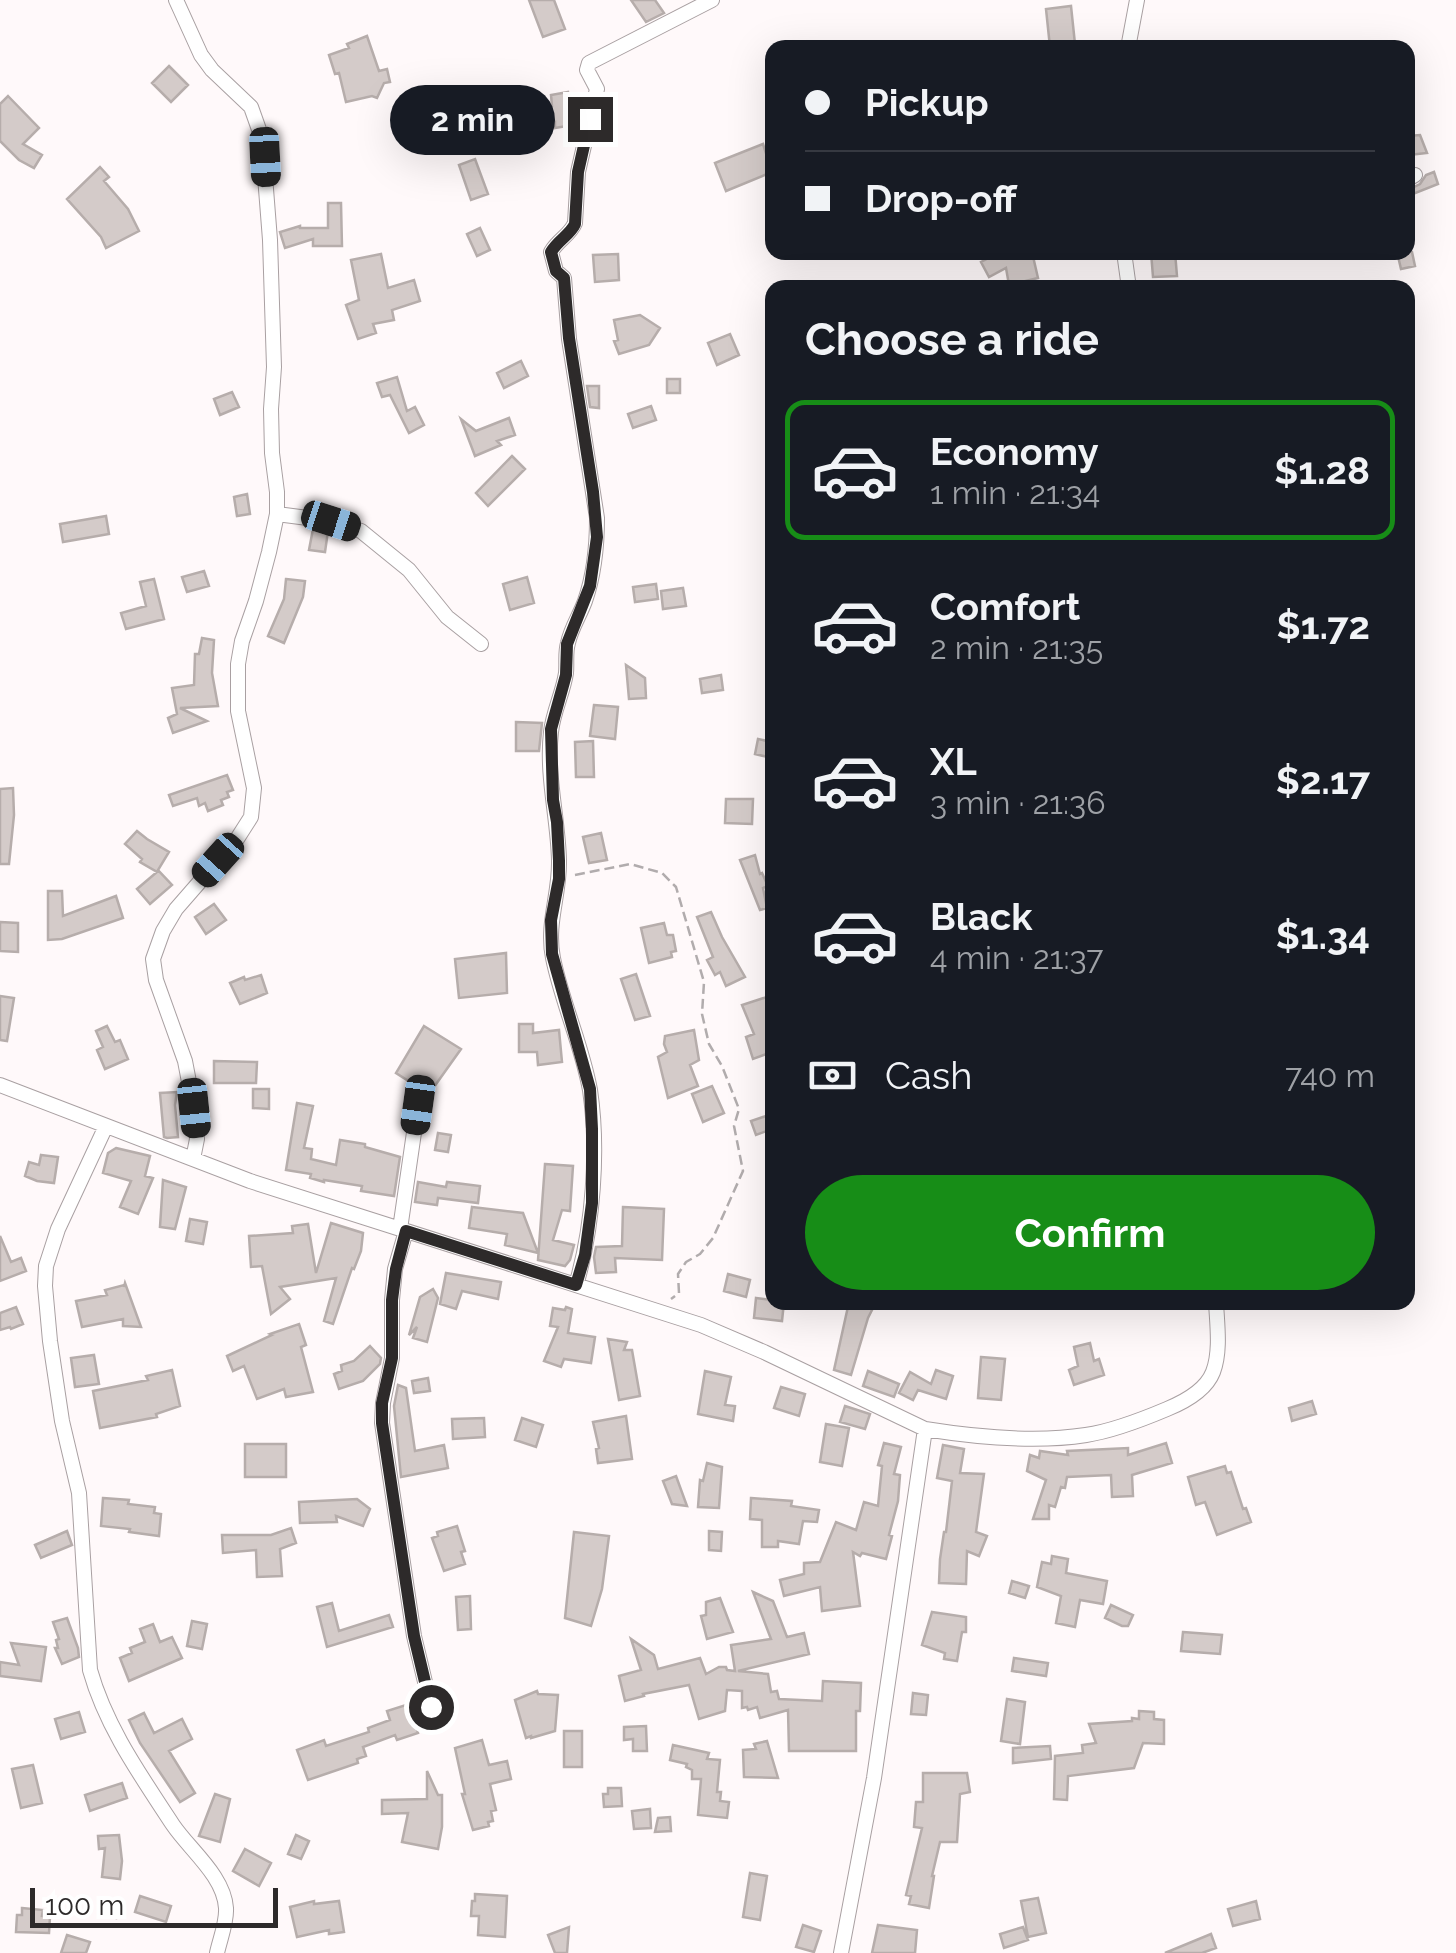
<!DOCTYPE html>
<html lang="en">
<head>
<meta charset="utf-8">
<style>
	:root { --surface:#171b24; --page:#242831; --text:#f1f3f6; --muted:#9ea1a6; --line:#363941; --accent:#178d17 }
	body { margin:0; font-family:Raleway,sans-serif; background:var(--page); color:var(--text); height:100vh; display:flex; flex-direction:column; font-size:38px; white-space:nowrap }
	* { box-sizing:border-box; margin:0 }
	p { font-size:32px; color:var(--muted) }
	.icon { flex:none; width:55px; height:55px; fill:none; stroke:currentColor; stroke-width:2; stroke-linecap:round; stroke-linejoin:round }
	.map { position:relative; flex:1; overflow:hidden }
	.drawer { position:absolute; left:765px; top:280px; width:650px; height:1030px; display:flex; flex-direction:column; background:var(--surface); border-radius:20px; box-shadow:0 10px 40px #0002 }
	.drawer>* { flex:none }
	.hud { position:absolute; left:765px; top:40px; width:650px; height:220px; border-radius:20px; box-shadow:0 10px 40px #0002; display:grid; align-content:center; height:220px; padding:0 40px; background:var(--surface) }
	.scale { position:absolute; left:30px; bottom:25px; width:248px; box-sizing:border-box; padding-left:10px; border:5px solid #2d2a2a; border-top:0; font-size:28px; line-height:35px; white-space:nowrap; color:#2d2a2a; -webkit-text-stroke:8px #fff; paint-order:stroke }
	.end { position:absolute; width:45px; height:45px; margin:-22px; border:12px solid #2d2a2a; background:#fff; box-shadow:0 0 0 5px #fff }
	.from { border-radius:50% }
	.bubble { position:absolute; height:70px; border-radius:35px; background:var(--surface); box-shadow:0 10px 40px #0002; font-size:32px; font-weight:700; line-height:70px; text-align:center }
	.car { position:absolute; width:30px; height:60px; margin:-30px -15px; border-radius:12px; box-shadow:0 0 8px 2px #0007; background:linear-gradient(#222 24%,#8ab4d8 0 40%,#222 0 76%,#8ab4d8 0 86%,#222 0) }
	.hud b { display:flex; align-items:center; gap:35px; height:95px; font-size:38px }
	.hud b+b { border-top:2px solid var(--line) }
	.hud i { width:25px; height:25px; background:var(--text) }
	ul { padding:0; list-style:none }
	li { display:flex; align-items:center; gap:30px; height:140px; margin:0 20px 15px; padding:0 20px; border:5px solid transparent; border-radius:20px }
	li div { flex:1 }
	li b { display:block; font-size:38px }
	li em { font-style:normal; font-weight:700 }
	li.selected { border-color:var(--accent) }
	li>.icon { width:90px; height:90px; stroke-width:1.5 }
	h2 { padding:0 40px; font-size:45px; line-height:120px }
	.pay { display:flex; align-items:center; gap:25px; height:110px; padding:0 40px; font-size:38px }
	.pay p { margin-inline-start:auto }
	.action { display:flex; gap:20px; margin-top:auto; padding:20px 40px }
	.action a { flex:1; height:115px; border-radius:60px; background:var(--accent); color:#fff; font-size:40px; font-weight:700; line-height:115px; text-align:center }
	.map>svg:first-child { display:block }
	.building { fill:#d4cbc9; stroke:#b6adab; stroke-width:2.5 }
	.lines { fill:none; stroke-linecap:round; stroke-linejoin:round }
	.minor-casing { stroke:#a9a0a2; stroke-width:16 }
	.path { stroke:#b1acad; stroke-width:2.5; stroke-dasharray:10 5; stroke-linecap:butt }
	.minor { stroke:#fff; stroke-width:14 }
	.route { stroke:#2d2a2a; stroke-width:12 }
</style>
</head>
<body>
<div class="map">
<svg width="1456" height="1953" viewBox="0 0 1456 1953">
	<rect width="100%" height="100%" fill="#fff9fa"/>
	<path class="building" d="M529,0H554L565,29L543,37Z
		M631,0H655L664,13L646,22Z
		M1071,6L1075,44L1050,47L1046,9Z
		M367,36L379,71L387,69L390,82L384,83L377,98L372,96L346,102L339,73L335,74L329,55L349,48L347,44Z
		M169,66L188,85L171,102L152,83Z
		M568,92L573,125L555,128V122L532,131L526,116L552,106L551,95Z
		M8,96L39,128L23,144L42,155L34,168L19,160L0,141V104Z
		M462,119L470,136L418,143L416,125Z
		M1420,135L1427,153L1408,155V136Z
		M763,144L772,172L726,191L715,163Z
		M475,159L488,194L471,200L459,165Z
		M100,167L109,177L104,181L128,209L139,231L106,248L101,237L67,199Z
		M1434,172L1438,184L1408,196V190L1420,184L1426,175Z
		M328,203H341L342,246H313V239L285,248L280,232L300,226V228H328Z
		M480,228L490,250L477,256L467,234Z
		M1000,252H1032L1038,278L1009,285L1006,268L989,277L981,262Z
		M1151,252H1175L1177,276L1153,277Z
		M1397,252H1412L1415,266L1401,269Z
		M381,254L388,288L414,280L420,301L392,310L394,320L373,324L376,333L358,339L346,305L359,300L351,260Z
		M618,254L619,280L595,282L593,255Z
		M640,315L660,328L649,345L619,354L614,341L618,340L614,320Z
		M730,334L739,355L717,365L708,343Z
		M521,361L528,376L504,388L497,373Z
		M397,377L407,411L415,407L424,425L409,433L390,395L382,397L377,383Z
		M667,379H680V393H667Z
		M587,386H599V408L590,407Z
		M232,392L239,407L220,415L214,399Z
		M651,406L656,420L633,428L628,414Z
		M509,418L515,435L497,441L501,445L475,456L461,419L476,431Z
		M512,456L525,469L488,506L476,493Z
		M247,494L250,514L237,516L234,497Z
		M106,516L109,534L63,542L60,524Z
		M313,529L328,531L325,552L309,550Z
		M204,571L209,586L187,592L182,577Z
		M527,577L534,603L510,610L503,584Z
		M154,579L164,619L126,629L121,613L146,606L140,582Z
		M286,579L305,581L303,597L284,643L268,636L284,599Z
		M656,584L658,599L635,602L633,587Z
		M683,588L686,606L663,609L661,591Z
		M202,638L214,640L212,673L218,706L180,708L207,721L173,733L168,718L177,714L172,688L194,685L195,654H199Z
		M626,665L645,678L646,698L629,699Z
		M721,675L723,690L702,693L700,679Z
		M594,705L618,707L615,739L590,736Z
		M516,722L542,723L539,751H516Z
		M758,739L772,742V758L755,754Z
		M593,741L594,777H576L575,742Z
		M227,775L233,790L227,792L229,797L221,800L223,805L208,811L205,803L199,806L197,798L173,806L169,795Z
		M13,788L14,815L9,864H0V789Z
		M726,799H753L752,824L725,823Z
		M137,831L147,839L169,852L158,870L172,885L150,904L137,889L157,872L140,862L142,859L125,844Z
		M601,833L607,860L589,863L583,837Z
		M755,855L760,874L762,873L768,886L763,888L767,908L760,910L740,860Z
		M48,891H62L63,916L116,896L123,918L62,939L48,940Z
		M214,904L226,920L206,934L195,917Z
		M711,912L722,937L745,977L726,986L720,972L715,975L707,960L713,957L697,917Z
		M0,922L18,923V952L0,951Z
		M664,923L667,935H673L676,951L671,952L672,957L649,963L641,928Z
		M506,953L507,993L459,998L455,959Z
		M636,974L650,1016L635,1020L621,979Z
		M261,975L267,993L240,1004L230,983L244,977L245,980Z
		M0,996L14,998L7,1041L0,1040Z
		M770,996L772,1004V1052L753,1059L746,1037L754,1034L742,1005Z
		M519,1024H533V1033L559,1030L562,1062L538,1065L537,1052H519Z
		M107,1026L115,1042L120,1040L128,1059L105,1069L97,1050L103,1047L96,1031Z
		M424,1026L461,1049L429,1094L396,1073Z
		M694,1030L699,1060L690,1065L698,1086L668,1098L658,1057L667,1052L664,1044L665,1036Z
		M214,1061L257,1062L256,1083H214Z
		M712,1086L724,1113L703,1122L692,1094Z
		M253,1089H269V1109L253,1108Z
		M177,1092L175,1105L178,1137L167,1138L164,1137L160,1093Z
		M297,1103L313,1106L304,1148L312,1149L311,1159L336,1165L340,1140L365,1144V1147L400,1157L394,1196L361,1191L362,1186L324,1180V1182L310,1178L311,1174L286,1170Z
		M772,1114V1129L756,1135L751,1121Z
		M438,1133L451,1135L448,1152L435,1150Z
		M116,1148L150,1156L145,1176L153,1178L138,1214L120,1207L131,1181L103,1173L108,1153Z
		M41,1155L58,1157L54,1183L37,1181L25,1176L29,1162L39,1165Z
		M545,1164L573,1166L570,1211L562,1210L553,1240L574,1245L570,1260L565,1266L538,1260Z
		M163,1180L186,1187L175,1229L160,1227Z
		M418,1182L446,1187L447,1182L480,1186L478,1203L438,1198L437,1205L415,1202Z
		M472,1207L523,1213L538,1253L505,1245L507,1234L469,1228Z
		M623,1207L664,1209L662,1260L615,1258L616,1272L596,1273L594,1257L596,1247L622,1246Z
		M190,1219L207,1222L203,1244L186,1241Z
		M331,1223L363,1233L361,1251L354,1269L352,1268L333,1324L324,1321L336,1278L280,1287L290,1299L271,1314L262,1266L251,1267L249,1236L293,1233L292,1226L308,1224L316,1273Z
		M0,1236L11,1262L21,1258L26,1271L0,1281Z
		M446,1273L501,1282L498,1299L462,1291L456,1309L440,1304Z
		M728,1274L750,1280L746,1297L724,1291Z
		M125,1283L141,1327L123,1326V1319L82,1327L76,1301L107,1295L105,1290L124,1285V1287Z
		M433,1289L438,1298L427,1342L413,1338L417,1327L409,1335L420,1297Z
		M756,1298L772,1300V1302H784L782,1321L754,1318Z
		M849,1302H876L868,1318L851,1375L834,1370Z
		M16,1307L23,1324L11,1329L10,1327L0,1330V1313Z
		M566,1307L572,1309L568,1333L595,1337L591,1363L564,1359L561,1367L544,1361L558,1327L550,1326L553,1308L565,1310Z
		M299,1324L306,1345L301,1347L313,1392L286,1397L284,1389L257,1399L244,1366L233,1371L227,1356L272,1335L270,1334Z
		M608,1339L627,1342L624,1350H632L640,1396L619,1400Z
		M1090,1343L1094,1361L1099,1359L1104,1375L1074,1385L1069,1370L1078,1366L1074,1347Z
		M370,1346L381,1358L380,1364L363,1381L339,1389L334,1374L342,1371L341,1365L354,1361Z
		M94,1355L99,1384L75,1387L71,1358Z
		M981,1357L1005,1359L1001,1400L978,1398Z
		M172,1370L180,1406L156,1414L157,1417L100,1428L93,1391L148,1380L146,1376Z
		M936,1370L953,1376L946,1399L918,1390L913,1400L899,1393L910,1372L931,1384Z
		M705,1371L731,1377L725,1405L735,1406L733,1421L698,1414Z
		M868,1371L899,1384L894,1397L863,1386Z
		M428,1378L430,1391L414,1393L412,1381Z
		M398,1385L406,1388L415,1451L444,1445L448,1468L401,1477L394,1406Z
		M781,1387L805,1394L799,1416L774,1408Z
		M1312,1401L1316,1414L1292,1421L1289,1408Z
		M845,1406L870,1414L865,1429L840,1422Z
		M626,1416L632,1459L598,1463L596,1449L599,1448L593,1422Z
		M484,1418L485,1437L453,1439L452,1419Z
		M522,1418L543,1425L536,1447L515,1440Z
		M826,1424L849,1428L842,1466L820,1462Z
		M884,1443L901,1447L894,1474L900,1475L898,1501L889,1535L892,1536L886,1559L862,1553L860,1556L853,1552L860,1606L822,1611L820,1587L784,1596L780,1580L804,1574V1563L820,1562L836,1522L856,1530L864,1502L878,1506L882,1466L878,1465Z
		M1166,1443L1172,1463L1132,1475L1133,1496L1112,1497L1111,1475L1067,1477L1065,1488L1061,1487L1055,1507L1049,1505V1519H1033L1046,1480L1027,1471L1030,1455L1039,1458L1040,1451L1068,1455L1067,1451L1128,1448V1455Z
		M245,1444H286V1477H245Z
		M943,1445L964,1449L960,1473L984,1474L976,1532L987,1536L979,1556L967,1551L966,1584L939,1583L940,1559L944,1532H946L952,1481L937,1478Z
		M707,1463L722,1467L719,1508L698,1507L700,1480L703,1481Z
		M1225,1466L1227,1473L1231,1472L1243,1509L1246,1508L1251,1522L1217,1535L1205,1502L1196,1505L1188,1477Z
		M676,1476L687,1506L672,1504L663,1481Z
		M103,1498L129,1500L128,1504L155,1507L154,1513L161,1514L159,1536L129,1532L130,1529L101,1526Z
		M751,1498L792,1501L791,1506L819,1510L817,1522L803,1521L799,1544L778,1541V1547H762V1520L750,1519Z
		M357,1499L370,1509L363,1526L336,1516L337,1522L300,1523L299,1502Z
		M457,1526L465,1551L461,1552L465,1564L444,1571L432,1538L438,1536L437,1532Z
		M291,1528L296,1543L280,1549L282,1576L257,1577L256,1550L223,1553L222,1535H271Z
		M67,1531L72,1545L41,1558L35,1545Z
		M709,1531L722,1532L721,1551L709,1550Z
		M574,1532L609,1536L602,1589L591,1626L565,1618Z
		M1052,1556L1068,1559L1066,1573L1107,1581L1103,1604L1080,1600L1075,1627L1056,1623L1061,1596L1037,1587L1042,1562L1051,1564Z
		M1012,1581L1029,1586L1025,1598L1009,1593Z
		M753,1592L773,1601L787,1637L804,1633L809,1654L738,1671L768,1674L771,1692L777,1691L779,1699L822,1701L823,1681L861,1683L860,1711H856V1751H789L788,1710L760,1718L757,1707L748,1710L747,1707L742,1708V1691L727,1690L725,1711L699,1719L689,1685L643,1694L644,1696L625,1701L619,1676L641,1670L631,1639L654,1655L658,1669L700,1658L706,1674L719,1667H726L727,1670L735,1671L731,1645L771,1639Z
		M470,1596L471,1629L458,1630L456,1597Z
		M720,1598L733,1632L707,1639L701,1616L706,1615V1602Z
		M332,1603L339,1631L389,1615L393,1627L327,1647L317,1607Z
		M1111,1605L1133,1615L1128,1626H1122L1105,1618Z
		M932,1612L966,1617V1632H962L957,1661L944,1659L945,1653L922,1645Z
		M67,1618L78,1648L79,1657L62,1664L55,1648H58L56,1640L59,1639L53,1622Z
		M192,1621L207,1624L202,1649L187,1646Z
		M153,1624L160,1642L172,1637L182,1658L129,1681L120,1658L132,1653L130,1648L145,1642L140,1629Z
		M1183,1632L1222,1635L1220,1654L1181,1651Z
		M11,1643L46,1647L41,1681L0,1676V1662L19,1665Z
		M1014,1658L1048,1663L1046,1676L1012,1671Z
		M537,1691L538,1694L558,1695L555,1731L531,1738V1736L526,1738L515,1700Z
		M913,1693L928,1695L926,1715L911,1714Z
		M1007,1699L1025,1702L1020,1744L1001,1741Z
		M409,1704L418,1733L397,1740L395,1735L363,1747L366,1756L357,1759L358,1763L308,1780L297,1750L324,1740L326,1746L369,1732L368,1728L390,1720L387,1711Z
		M1139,1711L1154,1712V1719L1164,1720V1744L1143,1743L1134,1768L1068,1776L1067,1800L1054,1799L1055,1756L1083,1753L1082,1745L1096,1743L1089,1724L1132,1721V1718L1139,1719Z
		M79,1712L85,1732L61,1739L55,1719Z
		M144,1713L154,1733L182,1719L192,1739L169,1751L195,1793L180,1802L140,1743L129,1720Z
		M646,1726L647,1751H633V1739L624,1740V1727Z
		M564,1731H582V1767H564Z
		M482,1740L489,1765L507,1761L511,1779L490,1784L496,1810L491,1811L493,1821L488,1822L489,1826L473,1830L462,1794H465L455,1748Z
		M767,1741L778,1778L744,1777L743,1750L756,1749L754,1744Z
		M673,1745L709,1753L707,1759L720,1760L717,1792H721L720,1801L729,1802L727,1818L698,1815L701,1779H692V1770L686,1767L687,1764L670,1760Z
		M1050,1746L1051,1759L1013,1763V1748Z
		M33,1765L42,1803L21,1808L12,1769Z
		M427,1771L438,1795H442V1827L438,1849L402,1842L408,1813L382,1814V1800L427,1799Z
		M923,1773H967L970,1792L960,1794L957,1842H940L932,1876H934L929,1908L909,1904L911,1896L906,1895L922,1828L914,1827L916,1802H923Z
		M122,1783L127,1798L90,1811L85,1795Z
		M608,1788H621L622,1806L604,1807L603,1794H608Z
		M215,1794L230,1799L220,1842L199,1836Z
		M650,1809L651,1828L634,1829L632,1811Z
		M670,1817L671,1831L655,1832L658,1818Z
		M119,1835L122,1861L120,1879L102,1877L105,1848L99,1849L98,1836Z
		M296,1835L309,1841L301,1859L288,1854Z
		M245,1849L271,1863L259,1886L233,1871Z
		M750,1873L767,1876L760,1920L743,1917Z
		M475,1894L507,1896L505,1937L478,1935L479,1916H471L472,1901H475Z
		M140,1896L171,1906L166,1922L135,1912Z
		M1038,1898L1046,1933L1028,1937L1021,1901Z
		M103,1899L117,1903L116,1918L99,1914Z
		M314,1901V1904L339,1901L344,1932L329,1934V1930L297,1937L290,1907Z
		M1256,1901L1260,1919L1233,1926L1228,1909Z
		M22,1908L43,1910L42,1916L50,1917L49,1933L16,1932L17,1915H22Z
		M803,1925L821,1931L814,1952L796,1947Z
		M878,1925L917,1930L915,1953H872Z
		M569,1927L567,1953H555L548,1935Z
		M1023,1927L1028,1940L1004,1948L1000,1934Z
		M1211,1934L1216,1948L1202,1953H1165Z
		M67,1935L90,1942L86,1953H61Z"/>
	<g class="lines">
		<g class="minor-casing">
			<path id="minor" d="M176,0L201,55L212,70L251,107L262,138L270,240L274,367L271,409L272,453L277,492V514L269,552L256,601L242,641L238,664V711L254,788L251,817L237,839L176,909L163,931L153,959L156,980L185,1061L194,1108L197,1139L193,1159
				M1128,48L1137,0
				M1408,179L1415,175
				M1124,252L1129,288
				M277,514L331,521L361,531L409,570L447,617L481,644
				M0,1085L250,1181L701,1325L764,1352L925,1429L874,1778L841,1953
				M106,1126L58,1229L46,1266L45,1286L50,1341L62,1421L79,1493L90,1670C106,1727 141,1776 173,1825C190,1850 224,1876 226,1908C227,1922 220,1939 217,1953
				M400,1229L418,1105
				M406,1231L395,1269L392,1300V1358L383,1403L382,1423L414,1636L431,1707
				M576,1285C593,1228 599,1150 590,1090C582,1045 562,1003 553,958C546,924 560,894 559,860C558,818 546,775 551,732C553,712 563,693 566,673C567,663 565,653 568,643C571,628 580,615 585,601C594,575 597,546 597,518L569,339L564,278L556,271L551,252C558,240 570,235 575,223L578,172L597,89L587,70L589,63L712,0
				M925,1429C975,1437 1035,1443 1086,1435C1113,1431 1141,1420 1167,1409C1184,1402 1206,1390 1213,1372C1221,1351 1217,1324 1216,1302"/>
		</g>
		<path class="path" d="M575,875L630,864L662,873L676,887L704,982L702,1014L709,1044L722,1066L739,1109L734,1126L743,1171L713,1238L700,1254L686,1262L678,1274L679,1293L671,1299"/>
		<use href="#minor" class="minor"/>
	</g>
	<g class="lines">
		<path class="route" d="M431,1707L414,1636L382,1423V1403L392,1358V1300L396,1269L406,1231L576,1285L585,1255L592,1203V1129L590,1089L552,954L551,920L559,879V861L557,822L553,800L551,729L566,675L567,644L590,586L597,537L593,492L569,338L564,278L556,271L551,252C558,240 570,235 575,224L578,172L590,119"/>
	</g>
</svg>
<div class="scale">100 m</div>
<i class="end from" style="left:431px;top:1707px"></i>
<i class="end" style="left:590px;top:119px"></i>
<div class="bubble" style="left:390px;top:85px;width:165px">2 min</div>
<i class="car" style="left:265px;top:157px;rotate:177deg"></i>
<i class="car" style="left:331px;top:521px;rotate:108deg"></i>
<i class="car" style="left:218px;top:860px;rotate:222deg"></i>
<i class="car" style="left:418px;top:1105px;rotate:188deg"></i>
<i class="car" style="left:194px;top:1108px;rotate:174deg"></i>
<div class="hud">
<b><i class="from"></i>Pickup</b>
<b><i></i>Drop-off</b>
</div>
<section class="drawer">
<h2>Choose a ride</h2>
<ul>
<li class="selected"><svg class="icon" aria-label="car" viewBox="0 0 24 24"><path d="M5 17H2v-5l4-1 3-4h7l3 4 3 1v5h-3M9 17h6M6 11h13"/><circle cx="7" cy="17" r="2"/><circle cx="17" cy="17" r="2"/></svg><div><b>Economy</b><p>1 min · 21:34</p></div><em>$1.28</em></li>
<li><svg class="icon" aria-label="car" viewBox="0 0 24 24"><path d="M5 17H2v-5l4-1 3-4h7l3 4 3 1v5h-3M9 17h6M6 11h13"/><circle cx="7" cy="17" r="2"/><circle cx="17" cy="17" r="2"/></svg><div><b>Comfort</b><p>2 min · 21:35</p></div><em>$1.72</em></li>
<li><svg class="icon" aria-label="car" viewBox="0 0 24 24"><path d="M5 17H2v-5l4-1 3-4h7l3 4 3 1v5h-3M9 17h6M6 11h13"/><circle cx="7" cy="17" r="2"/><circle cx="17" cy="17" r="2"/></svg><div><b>XL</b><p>3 min · 21:36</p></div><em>$2.17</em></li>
<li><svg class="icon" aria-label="car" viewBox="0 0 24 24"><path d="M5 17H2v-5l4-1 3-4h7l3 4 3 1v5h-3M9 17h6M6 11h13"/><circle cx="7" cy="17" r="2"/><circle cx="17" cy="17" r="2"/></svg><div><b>Black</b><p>4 min · 21:37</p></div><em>$1.34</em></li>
</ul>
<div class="pay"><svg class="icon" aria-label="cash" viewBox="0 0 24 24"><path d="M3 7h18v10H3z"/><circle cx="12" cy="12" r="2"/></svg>Cash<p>740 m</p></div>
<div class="action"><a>Confirm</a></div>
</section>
</div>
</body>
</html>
